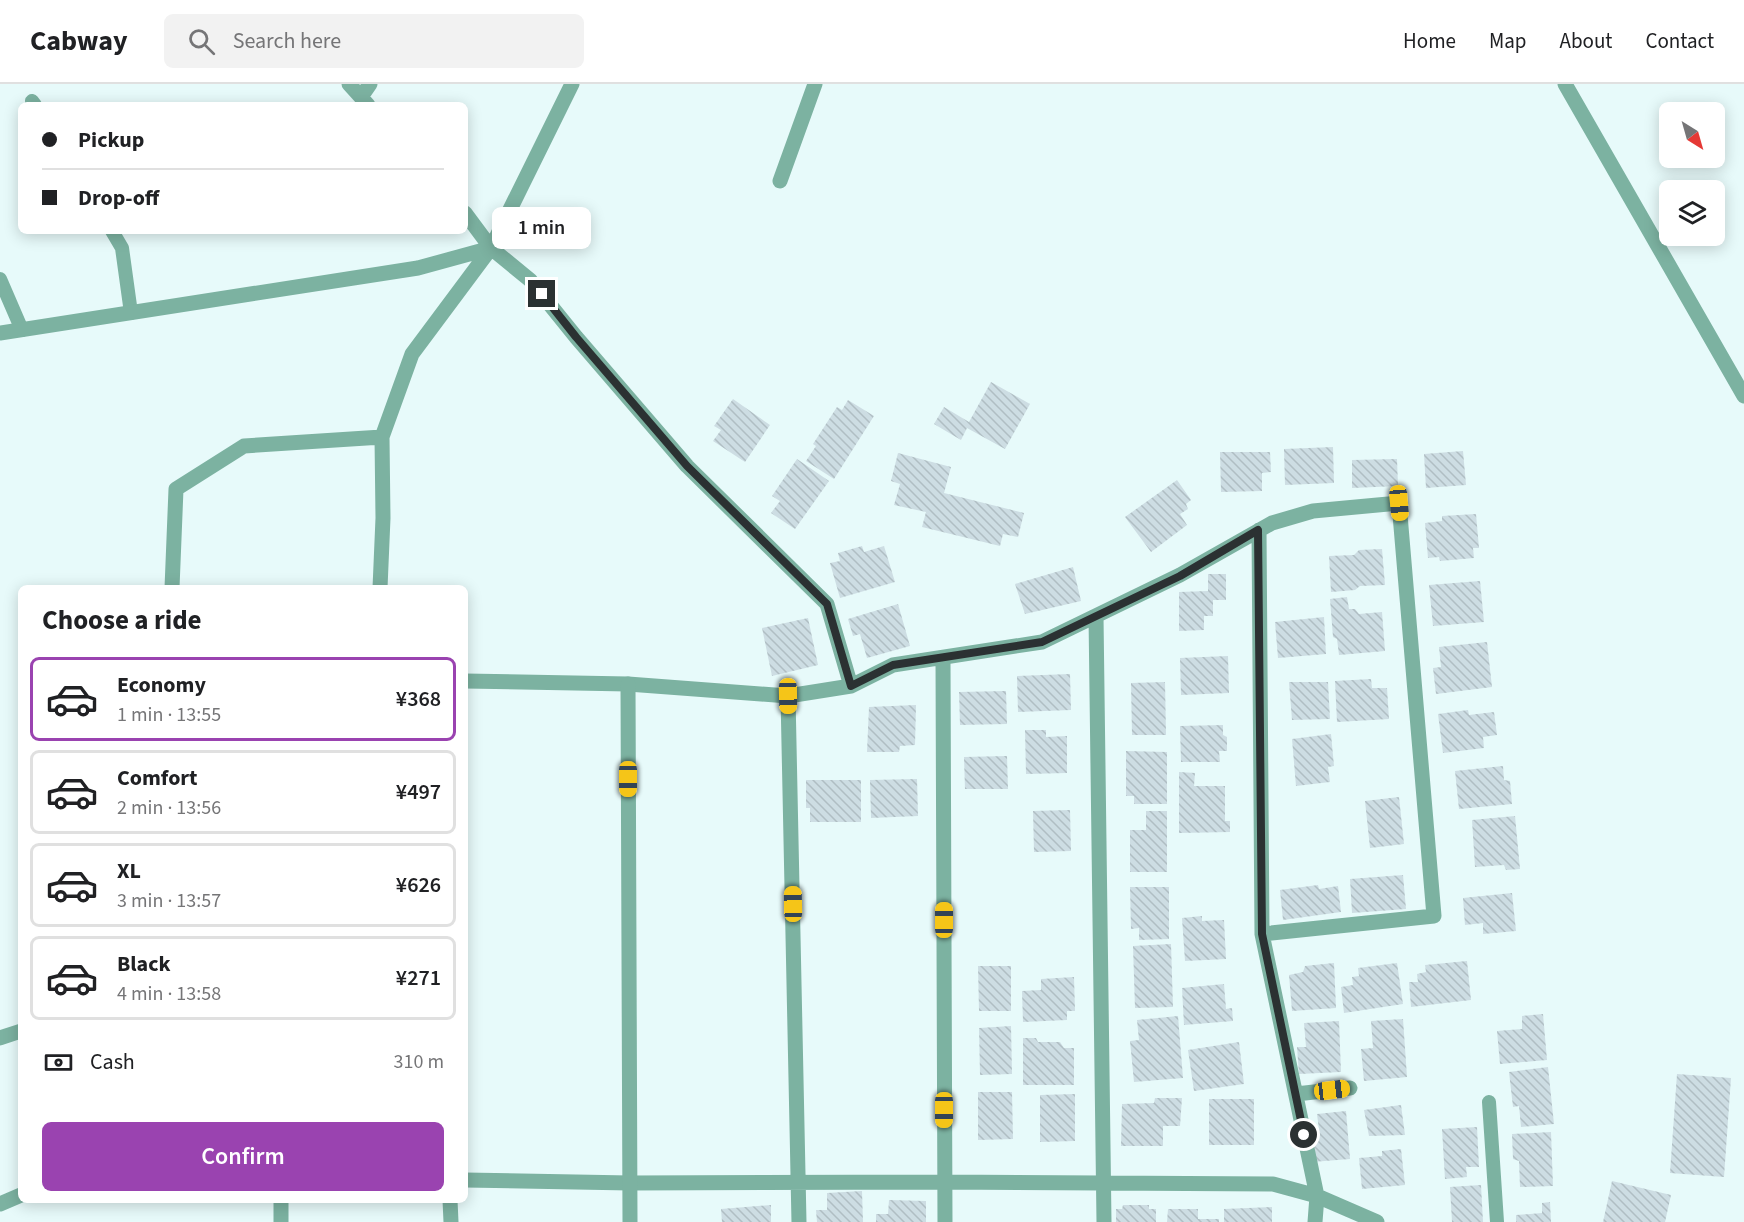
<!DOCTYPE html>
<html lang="en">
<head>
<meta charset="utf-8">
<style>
	:root { --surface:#fff; --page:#f2f2f2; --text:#202124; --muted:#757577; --line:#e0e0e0; --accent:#9a43b0 }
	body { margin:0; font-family:"Source Sans 3",sans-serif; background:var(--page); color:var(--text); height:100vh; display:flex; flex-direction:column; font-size:22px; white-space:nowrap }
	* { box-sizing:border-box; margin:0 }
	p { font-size:20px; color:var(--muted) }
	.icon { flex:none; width:33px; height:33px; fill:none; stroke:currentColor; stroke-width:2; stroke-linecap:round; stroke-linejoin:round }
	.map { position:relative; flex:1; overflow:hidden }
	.details { position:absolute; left:18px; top:501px; width:450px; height:618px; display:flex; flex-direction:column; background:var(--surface); border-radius:9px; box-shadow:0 3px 15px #0003 }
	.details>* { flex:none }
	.hud { position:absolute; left:18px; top:18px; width:450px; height:132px; border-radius:9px; box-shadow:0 3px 15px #0003; display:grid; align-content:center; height:132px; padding:0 24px; background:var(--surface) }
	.needle { width:39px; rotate:143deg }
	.fabs { position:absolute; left:1659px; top:18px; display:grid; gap:12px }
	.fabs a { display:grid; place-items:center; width:66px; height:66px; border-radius:9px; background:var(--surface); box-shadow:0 3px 15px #0003; font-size:30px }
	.end { position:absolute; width:27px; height:27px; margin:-14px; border:8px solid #2b3132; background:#fff; box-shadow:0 0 0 3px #fff }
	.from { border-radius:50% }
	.bubble { position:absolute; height:42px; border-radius:9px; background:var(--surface); box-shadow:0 3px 15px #0003; font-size:20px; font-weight:600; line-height:42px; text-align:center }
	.car { position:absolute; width:18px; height:36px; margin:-18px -9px; border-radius:8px; box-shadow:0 0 4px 2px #0007; background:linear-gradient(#f5c518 24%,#345 0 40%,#f5c518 0 76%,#345 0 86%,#f5c518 0) }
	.hud b { display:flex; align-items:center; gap:21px; height:57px; font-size:22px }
	.hud b+b { border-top:2px solid var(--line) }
	.hud i { width:15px; height:15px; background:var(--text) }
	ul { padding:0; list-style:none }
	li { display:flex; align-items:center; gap:18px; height:84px; margin:0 12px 9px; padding:0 12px; border:3px solid var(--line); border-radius:9px }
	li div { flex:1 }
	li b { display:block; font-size:22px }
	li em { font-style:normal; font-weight:600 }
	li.current { border-color:var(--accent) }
	li>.icon { width:54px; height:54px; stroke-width:1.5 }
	h2 { padding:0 24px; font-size:27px; line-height:72px }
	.pay { display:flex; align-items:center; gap:15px; height:66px; padding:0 24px; font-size:22px }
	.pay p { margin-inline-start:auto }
	.cta { display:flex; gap:12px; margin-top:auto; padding:12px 24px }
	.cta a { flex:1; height:69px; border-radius:9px; background:var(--accent); color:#fff; font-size:24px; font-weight:600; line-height:69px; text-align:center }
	header { display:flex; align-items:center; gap:36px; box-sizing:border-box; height:84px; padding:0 30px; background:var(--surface); border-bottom:2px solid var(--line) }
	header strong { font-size:28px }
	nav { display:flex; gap:33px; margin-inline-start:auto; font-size:21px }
	.search { width:420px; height:54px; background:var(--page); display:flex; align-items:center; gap:15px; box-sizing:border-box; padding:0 21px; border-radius:9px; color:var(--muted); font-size:22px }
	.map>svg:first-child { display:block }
	.building { fill:url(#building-back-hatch) }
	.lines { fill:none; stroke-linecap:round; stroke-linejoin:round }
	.service { stroke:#7cb2a1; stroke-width:14 }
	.minor { stroke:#7cb2a1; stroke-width:15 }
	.tertiary { stroke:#7cb2a1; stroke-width:15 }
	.route { stroke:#2b3132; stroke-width:8 }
</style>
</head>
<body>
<header>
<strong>Cabway</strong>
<div class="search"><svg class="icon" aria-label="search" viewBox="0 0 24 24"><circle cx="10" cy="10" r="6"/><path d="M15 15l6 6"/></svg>Search here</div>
<nav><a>Home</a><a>Map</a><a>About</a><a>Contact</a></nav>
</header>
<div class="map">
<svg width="1744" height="1138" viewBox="0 0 1744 1138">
	<defs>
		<pattern id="building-back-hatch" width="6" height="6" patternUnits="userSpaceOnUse" patternTransform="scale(1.5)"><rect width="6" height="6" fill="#cddde3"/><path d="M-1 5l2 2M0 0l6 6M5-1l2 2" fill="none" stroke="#b0bec3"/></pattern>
	</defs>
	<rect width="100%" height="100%" fill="#e7fafa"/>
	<path class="building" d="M991,298L1030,320L1005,365L967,344L961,356L934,340L944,323L969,338Z
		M733,315L770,341L745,378L713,357L721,346L714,342Z
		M848,316L874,332L834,395L806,377L816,362L813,360L837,323L842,326Z
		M1333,363L1334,399L1285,401L1284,365Z
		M1463,367L1466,401L1426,404L1424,370Z
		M1220,368H1270L1271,388L1262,389V407L1221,408Z
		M898,369L951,383L944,409L1024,429L1018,453L1003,450L1000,462L922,443L926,428L894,421L900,400L891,397Z
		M797,375L829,397L795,445L771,429L780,417L772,412Z
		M1397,375L1398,402L1352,404V376Z
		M1177,396L1191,416L1186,420L1188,425L1180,430L1187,441L1151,468L1125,433Z
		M1476,430L1479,464H1473L1474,474L1440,477L1439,473L1428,474L1425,439L1442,437V432Z
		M862,462L864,468L884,462L895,498L840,514L830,479L840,477L838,469Z
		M1382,465L1385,501L1360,502L1355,506L1331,508L1329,472L1354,471L1359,466Z
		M1073,483L1081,517L1025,530L1015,500Z
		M1208,490H1226V516H1213V532H1204V546L1179,547V508L1208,507Z
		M1480,497L1484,538L1433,542L1429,501Z
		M1347,513L1349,525H1355L1359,530L1382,528L1385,567L1339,571L1337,555L1333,553L1330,515Z
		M898,520L910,562L867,574L860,550L853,552L848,535Z
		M1324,533L1326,570L1278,574L1275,538Z
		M808,534L818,581L772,592L762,544Z
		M1487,558L1492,603L1436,610L1433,584L1441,583L1439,563Z
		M1228,572L1229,609L1181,611L1180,574Z
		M1070,590L1071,626L1018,628L1017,592Z
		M1371,595L1372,604H1387L1389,635L1337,638L1335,597Z
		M1165,598L1166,651H1132L1131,599Z
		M1289,598H1328L1330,635L1292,636Z
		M1006,607L1007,640L960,641L959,608Z
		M916,621L915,661L900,662L899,668H867L869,623Z
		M1468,626L1469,631L1494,628L1497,651L1483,653L1484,664L1443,669L1438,630Z
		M1223,641V651L1227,653V667H1219L1220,678H1181L1180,642Z
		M1025,646H1046V653L1067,652V689L1026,690Z
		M1331,650L1334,682L1328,683L1330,698L1296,702L1292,655Z
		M1126,667L1167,668V720H1134V712H1126Z
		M1007,672L1008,705H965L964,673Z
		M1503,682L1504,696L1510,697L1512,720L1459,725L1455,687Z
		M1179,688L1195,689L1194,702H1225V737H1230V748L1179,749Z
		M917,695L918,732L871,734L870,696Z
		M806,696H861V738H810V724H806Z
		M1399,713L1404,760L1370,764L1365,717Z
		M1070,726L1071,767L1034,768L1033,727Z
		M1146,727H1167V788H1130V746H1146Z
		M1515,732L1520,785L1506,786L1504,781L1475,783L1472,736Z
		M1403,791L1406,825L1352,829L1350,795Z
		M1318,801L1319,805L1338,802L1341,828L1283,836L1280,806Z
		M1130,803H1169V855L1139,856V844L1131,845Z
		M1512,809L1516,847L1483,850V839L1465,841L1463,814Z
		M1202,832V837L1224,836L1226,875L1185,877L1182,834Z
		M1171,860L1173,923L1135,924L1133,862Z
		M1467,877L1471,916L1411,923L1409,898H1418L1417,890L1426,888L1425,881Z
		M1334,879L1336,924L1292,927L1289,891L1303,888L1305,882Z
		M1397,879L1403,920L1344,929L1341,903L1353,901L1352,893L1359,892L1358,884Z
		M978,882H1011V927H979Z
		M1074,893L1075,927H1067V936L1023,938L1022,907L1041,906V895Z
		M1224,900L1226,925L1232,924L1233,937L1184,941L1182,904Z
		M1543,930L1547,976L1500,980L1497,947L1522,945V932Z
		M1178,932L1183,994L1134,998L1130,957L1139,956L1137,936Z
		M1403,935L1407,993L1364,997L1361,965L1373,964L1371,937Z
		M1339,937L1341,988L1299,990L1297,963H1306L1304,939Z
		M1011,942L1012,990L980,991L979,944Z
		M1023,954H1036L1038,958H1060L1064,964H1074V1001H1023Z
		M1239,958L1244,1000L1194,1007L1188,966Z
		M1548,983L1554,1040L1521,1043L1519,1022L1513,1023L1509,988Z
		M1677,990L1731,994L1724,1093L1670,1089Z
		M978,1008H1012L1013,1055L978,1056Z
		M1075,1010V1057L1040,1058V1011Z
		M1155,1014H1182L1180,1042H1163V1062H1121L1122,1020L1154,1019Z
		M1209,1015H1254V1061H1209Z
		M1401,1021L1405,1051L1369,1052L1364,1026Z
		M1346,1027L1350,1075L1312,1078L1310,1046H1319L1317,1030Z
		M1477,1043L1479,1083H1466L1467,1093L1445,1095L1442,1045Z
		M1551,1048L1553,1102L1520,1103L1519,1077L1513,1075L1512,1050Z
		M1401,1065L1405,1101L1362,1105L1359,1074L1382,1072V1067Z
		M1612,1097L1671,1111L1665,1138H1603Z
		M1481,1101L1483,1138H1452L1450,1103Z
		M862,1107L863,1138H817L816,1126H827V1109Z
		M889,1116L926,1117V1138H876V1130H888Z
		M1550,1118L1551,1138H1516V1131L1542,1129V1119Z
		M771,1121V1138H722L721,1125Z
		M1123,1121H1149V1125H1156V1138H1116V1125H1122Z
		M1272,1123V1138H1224V1125Z
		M1168,1125H1198V1135H1219V1138H1167Z"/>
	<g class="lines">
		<path class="service" d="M32,17L35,21
			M112,147L122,164L131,229
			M0,195L22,246
			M1489,1018L1497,1138"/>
		<path class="minor" d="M349,0L368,21
			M361,13L370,0
			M780,97L815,0
			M465,129L491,164L530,196L576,253L687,382L827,520L851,602
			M0,249L418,184L491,164
			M1259,446L1262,850L1317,1112L1315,1138
			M172,504L176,405L244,362L382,353
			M380,504L383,434L382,353L412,270L491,164L572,0
			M1096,532L1104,1138
			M943,574L945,1138
			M465,597L628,600L788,612L851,602L893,581L1042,558L1180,491L1272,439L1313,427L1399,419L1434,832L1262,850
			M788,612L799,1138
			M0,954L21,947
			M1296,1010L1350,1004
			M465,1096L630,1099L944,1098L1273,1100L1317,1112L1377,1138
			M450,1116L451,1138
			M0,1120L21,1111
			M281,1138V1116"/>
		<path class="tertiary" d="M1565,0L1744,312
			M628,600L630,1138"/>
	</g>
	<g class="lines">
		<path class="route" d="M542,210L576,253L687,382L827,520L851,602L893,581L1042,558L1180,492L1258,446L1262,850L1304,1051"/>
	</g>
</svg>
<div class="fabs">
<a><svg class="needle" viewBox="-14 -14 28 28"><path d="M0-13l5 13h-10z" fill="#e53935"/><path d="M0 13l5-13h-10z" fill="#757577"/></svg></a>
<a><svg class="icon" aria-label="layers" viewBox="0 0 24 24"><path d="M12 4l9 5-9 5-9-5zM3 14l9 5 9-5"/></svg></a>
</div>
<i class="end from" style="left:1304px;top:1051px"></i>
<i class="end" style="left:542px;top:210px"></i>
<div class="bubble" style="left:492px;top:123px;width:99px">1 min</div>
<i class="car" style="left:1399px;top:419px;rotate:175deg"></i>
<i class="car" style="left:788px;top:612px;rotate:179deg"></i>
<i class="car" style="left:628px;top:695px;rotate:180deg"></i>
<i class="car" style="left:793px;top:820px;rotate:359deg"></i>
<i class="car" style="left:944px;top:836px;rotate:0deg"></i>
<i class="car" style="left:1332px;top:1006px;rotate:83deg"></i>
<i class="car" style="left:944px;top:1026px;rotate:180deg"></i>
<div class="hud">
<b><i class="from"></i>Pickup</b>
<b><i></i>Drop-off</b>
</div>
<section class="details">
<h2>Choose a ride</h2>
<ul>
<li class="current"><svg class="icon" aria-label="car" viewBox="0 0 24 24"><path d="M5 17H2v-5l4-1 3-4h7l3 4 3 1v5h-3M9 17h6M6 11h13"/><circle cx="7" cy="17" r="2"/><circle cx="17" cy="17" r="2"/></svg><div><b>Economy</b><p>1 min · 13:55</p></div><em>¥368</em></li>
<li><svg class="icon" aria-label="car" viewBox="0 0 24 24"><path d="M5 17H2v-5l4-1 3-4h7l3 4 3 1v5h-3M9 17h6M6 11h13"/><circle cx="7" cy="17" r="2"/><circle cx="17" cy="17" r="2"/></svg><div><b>Comfort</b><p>2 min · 13:56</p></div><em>¥497</em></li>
<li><svg class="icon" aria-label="car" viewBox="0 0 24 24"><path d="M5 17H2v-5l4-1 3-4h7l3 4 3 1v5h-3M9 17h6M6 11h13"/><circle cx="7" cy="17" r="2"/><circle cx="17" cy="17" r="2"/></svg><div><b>XL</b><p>3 min · 13:57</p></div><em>¥626</em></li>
<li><svg class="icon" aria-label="car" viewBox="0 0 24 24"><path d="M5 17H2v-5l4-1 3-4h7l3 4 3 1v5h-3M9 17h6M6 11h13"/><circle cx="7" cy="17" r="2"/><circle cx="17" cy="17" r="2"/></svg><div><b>Black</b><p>4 min · 13:58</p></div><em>¥271</em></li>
</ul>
<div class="pay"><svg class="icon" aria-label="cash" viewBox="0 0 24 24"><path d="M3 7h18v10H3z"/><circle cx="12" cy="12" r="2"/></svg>Cash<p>310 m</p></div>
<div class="cta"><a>Confirm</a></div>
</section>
</div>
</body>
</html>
